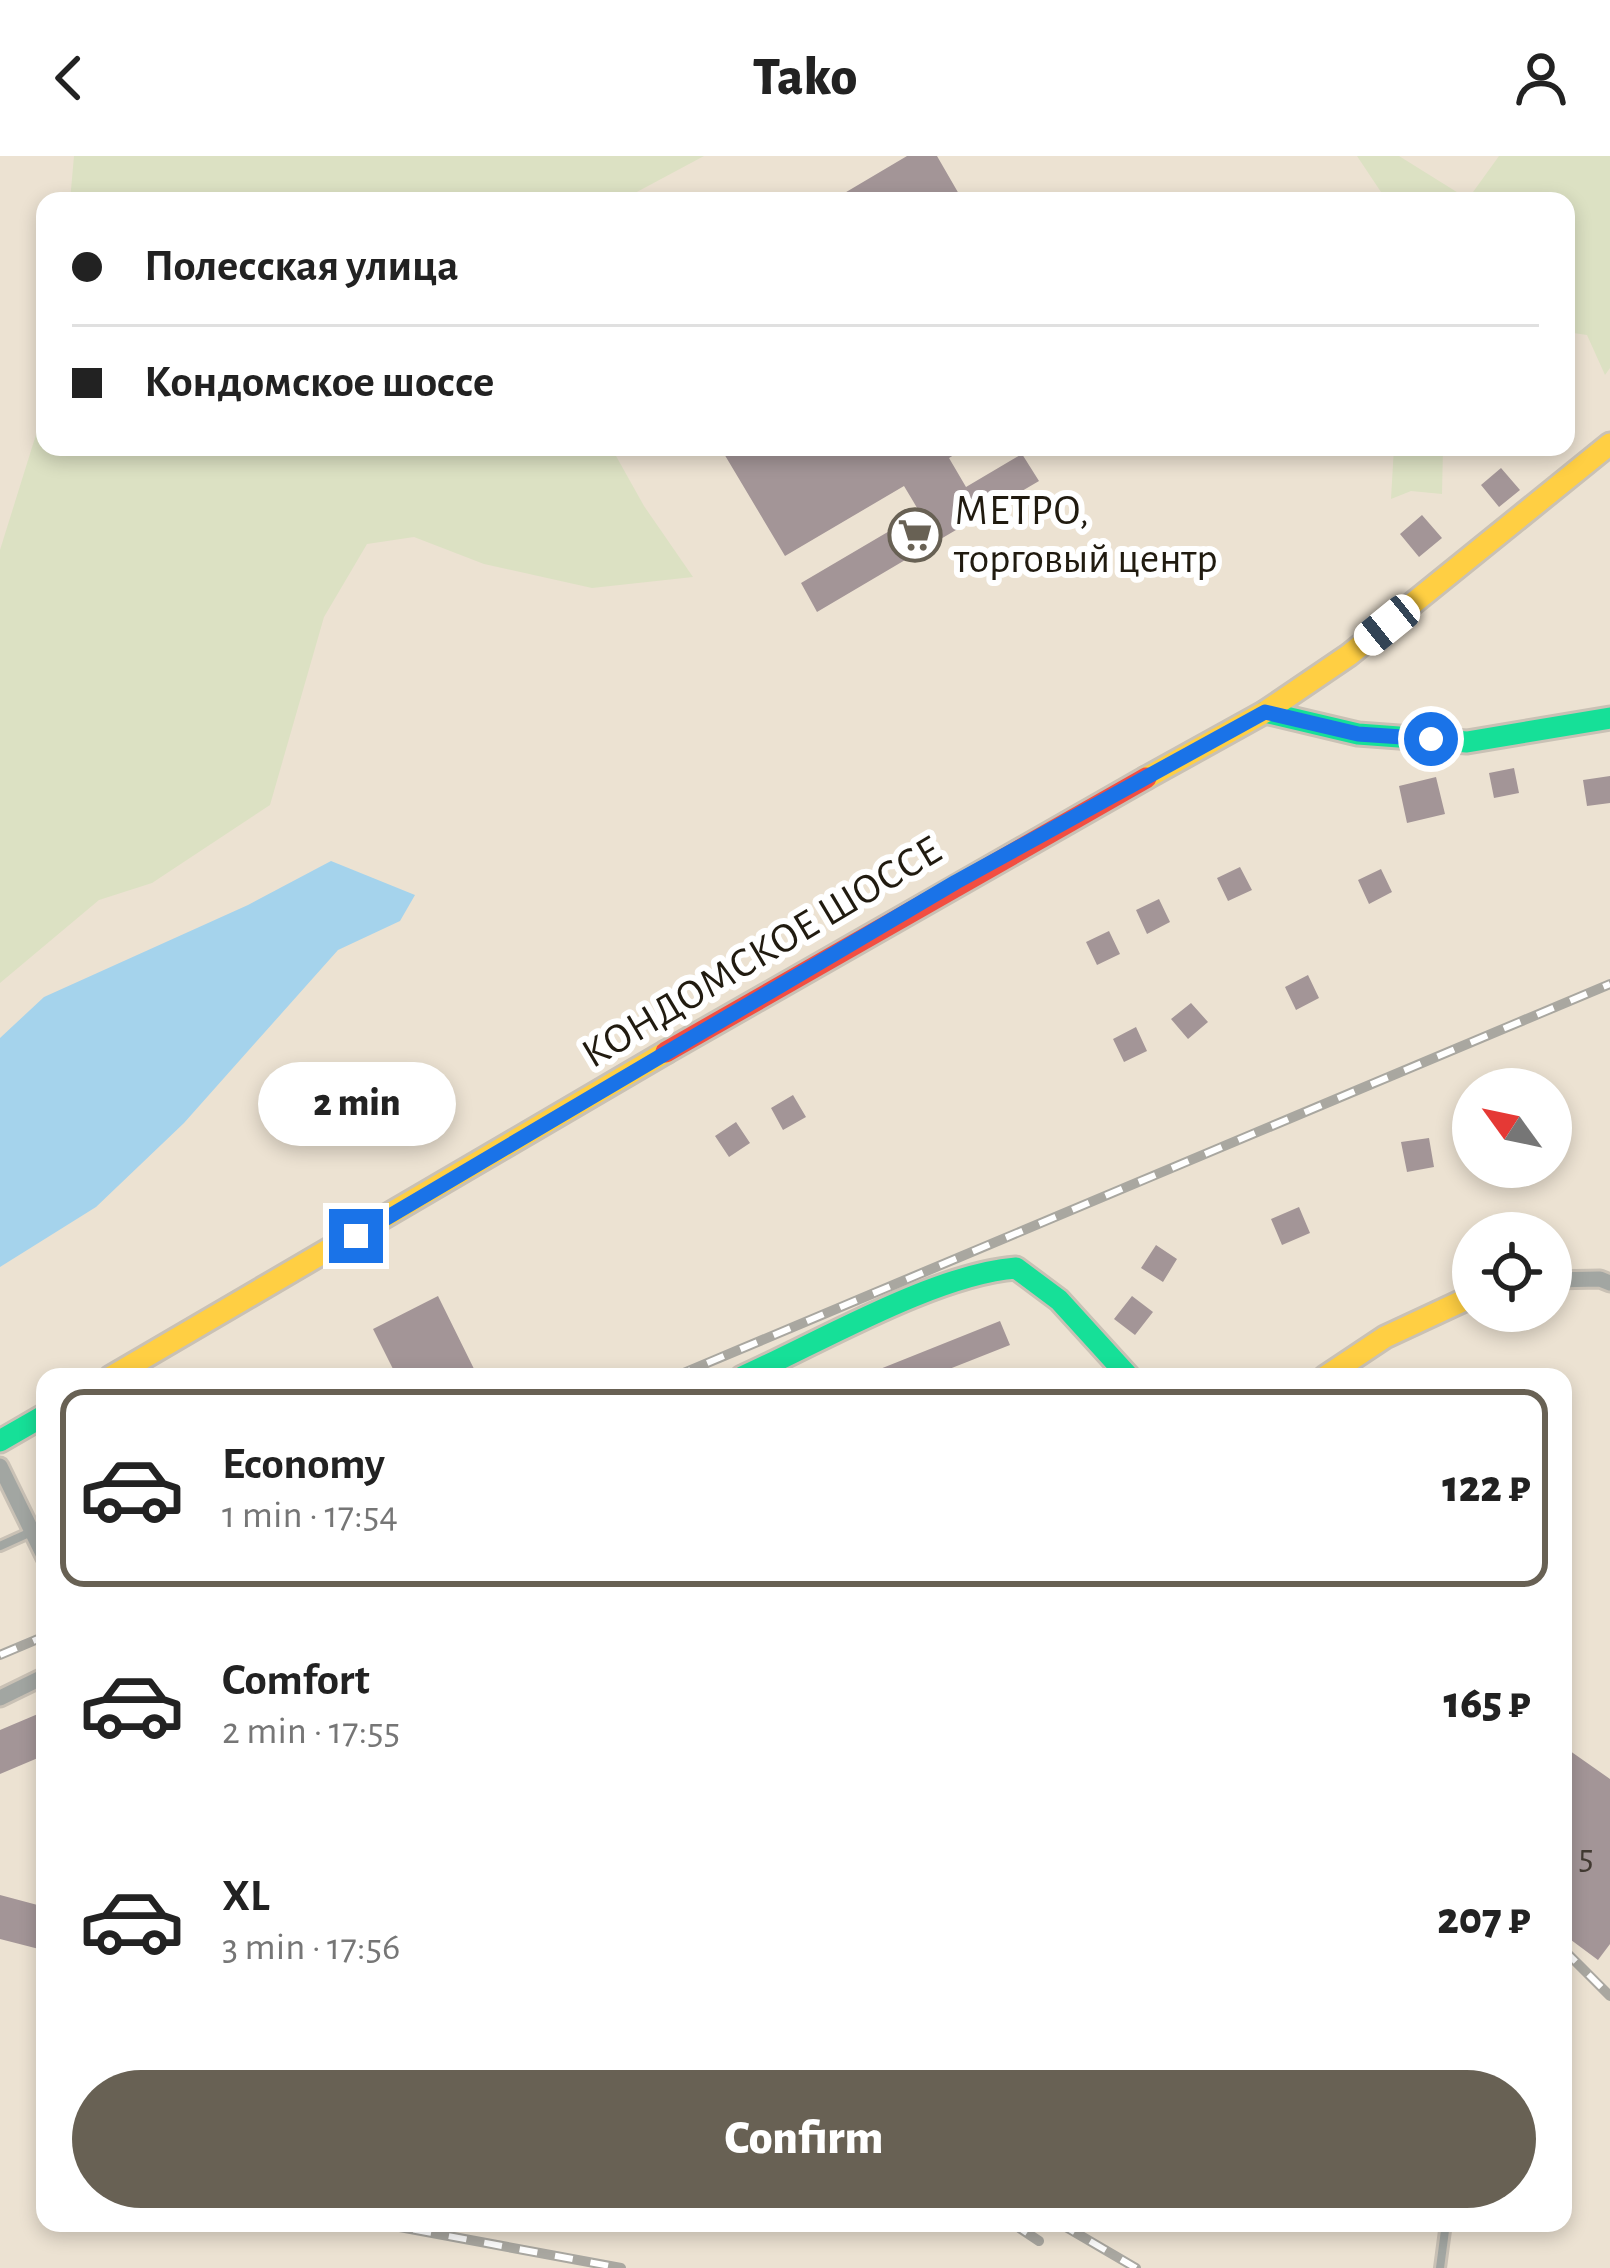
<!DOCTYPE html>
<html lang="en">
<head>
<meta charset="utf-8">
<style>
	:root { --surface:#fff; --page:#f6f6f6; --text:#222; --muted:#767676; --line:#e0e0e0; --accent:#686154 }
	body { margin:0; font-family:"Alegreya Sans",sans-serif; background:var(--page); color:var(--text); height:100vh; display:flex; flex-direction:column; font-size:45px; white-space:nowrap }
	* { box-sizing:border-box; margin:0 }
	p { font-size:39px; color:var(--muted) }
	.icon { flex:none; width:66px; height:66px; fill:none; stroke:currentColor; stroke-width:2; stroke-linecap:round; stroke-linejoin:round }
	.map { position:relative; flex:1; overflow:hidden }
	.sheet { position:absolute; left:36px; top:1212px; width:1536px; height:864px; display:flex; flex-direction:column; background:var(--surface); border-radius:24px; box-shadow:0 6px 18px #0003 }
	.sheet>* { flex:none }
	.banner { position:absolute; left:36px; top:36px; width:1539px; height:264px; border-radius:24px; box-shadow:0 6px 18px #0003; display:grid; align-content:center; height:264px; padding:0 36px; background:var(--surface) }
	.needle { width:78px; rotate:303deg }
	.tools { position:absolute; left:1452px; top:912px; display:grid; gap:24px }
	.tools a { display:grid; place-items:center; width:120px; height:120px; border-radius:50%; background:var(--surface); box-shadow:0 6px 18px #0003; font-size:60px }
	.end { position:absolute; width:54px; height:54px; margin:-27px; border:15px solid #1a73e8; background:#fff; box-shadow:0 0 0 6px #fff }
	.from { border-radius:50% }
	.bubble { position:absolute; height:84px; border-radius:42px; background:var(--surface); box-shadow:0 6px 18px #0003; font-size:39px; font-weight:800; line-height:84px; text-align:center }
	.car { position:absolute; width:36px; height:72px; margin:-36px -18px; border-radius:15px; box-shadow:0 0 9px 3px #0007; background:linear-gradient(#fff 24%,#345 0 40%,#fff 0 76%,#345 0 86%,#fff 0) }
	.banner b { display:flex; align-items:center; gap:42px; height:114px; font-size:45px }
	.banner b+b { border-top:3px solid var(--line) }
	.banner i { width:30px; height:30px; background:var(--text) }
	ul { padding:21px 0 0; list-style:none }
	li { display:flex; align-items:center; gap:36px; height:198px; margin:0 24px 18px; padding:0 12px; border:6px solid transparent; border-radius:24px }
	li div { flex:1 }
	li b { display:block; font-size:45px }
	li em { font-style:normal; font-weight:800 }
	li.active { border-color:var(--accent) }
	li>.icon { width:108px; height:108px; stroke-width:1.5 }
	.cta { display:flex; gap:24px; margin-top:auto; padding:24px 36px }
	.cta a { flex:1; height:138px; border-radius:72px; background:var(--accent); color:#fff; font-size:48px; font-weight:800; line-height:138px; text-align:center }
	header { display:flex; justify-content:space-between; align-items:center; height:156px; padding:0 36px; background:var(--surface); font-size:54px; font-weight:800 }
	.map>svg:first-child { display:block }
	.green { fill:#dce1c3 }
	.water { fill:#a5d3ec }
	.building { fill:#a39597 }
	.lines { fill:none; stroke-linecap:round; stroke-linejoin:round }
	.lane-casing { stroke:#c9c1b5; stroke-width:14 }
	.street-casing { stroke:#c9c1b5; stroke-width:21 }
	.fast-casing { stroke:#c9c1b5; stroke-width:27 }
	.slow-casing { stroke:#c9c1b5; stroke-width:27 }
	.jam-casing { stroke:#c9c1b5; stroke-width:27 }
	.lane { stroke:#a2a6a2; stroke-width:8 }
	.street { stroke:#a2a6a2; stroke-width:15 }
	.fast { stroke:#16e098; stroke-width:21 }
	.slow { stroke:#ffcf43; stroke-width:21 }
	.jam { stroke:#f24e42; stroke-width:21 }
	.rail-casing { stroke:#a9a7a0; stroke-width:10 }
	.rail { stroke:#fff; stroke-width:6; stroke-dasharray:18; stroke-linecap:butt }
	.route { stroke:#1a73e8; stroke-width:15 }
	.labels { text-anchor:middle; dominant-baseline:central; stroke-width:12; stroke-linejoin:round; paint-order:stroke }
	.number-label { font-size:36px; fill:#423a32 }
	.poi-label { font-size:42px; fill:#211b10; stroke:#fff; text-anchor:start }
	.street-label { font-size:42px; fill:#211b10; stroke:#fff }
</style>
</head>
<body>
<header><svg class="icon" aria-label="back" viewBox="0 0 24 24"><path d="M15 5l-7 7 7 7"/></svg>Tako<svg class="icon" aria-label="person" viewBox="0 0 24 24"><circle cx="12" cy="8" r="4"/><path d="M4 21q1-7 8-7t8 7"/></svg></header>
<div class="map">
<svg width="1610" height="2112" viewBox="0 0 1610 2112">
	<rect width="100%" height="100%" fill="#ece2d2"/>
	<path class="green" d="M74,0H704L620,45H70Z
		M1357,0H1399L1468,43L1499,0H1610V212L1605,219L1587,179L1566,176V45H1387Z
		M45,198V291H611L644,350L693,421L592,432L484,408L414,381L367,388L324,461L270,649L152,727L99,744L0,827V394L39,269Z
		M1394,291H1443L1442,338L1411,335L1391,343Z"/>
	<path class="water" d="M331,705L415,739L400,765L338,794L184,967L96,1051L0,1111V882L44,841L248,749Z"/>
	<path class="building" d="M907,0H937L963,45H831Z
		M720,291H967L949,302L966,331L1022,298L1039,325L817,456L801,427L920,357L913,345L904,330L785,400Z
		M1501,312L1520,334L1499,351L1481,329Z
		M1422,359L1442,382L1419,401L1400,378Z
		M1514,612L1519,637L1494,642L1489,617Z
		M1610,620V647L1587,650L1583,624Z
		M1436,621L1445,658L1407,667L1399,630Z
		M1240,711L1252,734L1228,745L1217,722Z
		M1381,713L1392,736L1369,748L1358,724Z
		M1159,743L1170,766L1147,778L1136,754Z
		M1109,775L1120,798L1097,809L1086,786Z
		M1308,819L1319,842L1296,854L1285,831Z
		M1191,847L1208,866L1188,883L1171,863Z
		M1136,871L1147,895L1124,906L1113,883Z
		M793,939L806,961L783,974L771,952Z
		M736,966L750,987L729,1001L715,980Z
		M1429,982L1434,1011L1407,1016L1401,986Z
		M1299,1051L1310,1077L1282,1089L1271,1063Z
		M1156,1089L1177,1103L1163,1126L1141,1112Z
		M438,1140L478,1221H397L373,1173Z
		M1132,1140L1153,1156L1135,1179L1114,1163Z
		M1000,1165L1010,1189L929,1221H860Z
		M45,1555V1599L0,1618V1574Z
		M1563,1590L1610,1623V1788L1598,1804L1563,1778Z
		M0,1739L45,1751L39,1793L0,1783Z"/>
	<g class="lines">
		<g class="lane-casing">
			<path id="lane" d="M0,1390L31,1376
				M1440,2112L1446,2067"/>
		</g>
		<g class="street-casing">
			<path id="street" d="M1551,1124L1600,1123L1610,1127
				M0,1310L45,1402
				M0,1542L45,1520"/>
		</g>
		<g class="fast-casing">
			<path id="fast" d="M1265,556L1358,578L1467,586L1610,562
				M742,1221C818,1187 935,1118 1016,1112L1059,1144L1129,1221
				M0,1285L45,1259"/>
		</g>
		<g class="slow-casing">
			<path id="slow" d="M1146,622L1265,556L1349,499L1610,288
				M111,1221L666,896
				M1325,1221L1385,1181L1473,1140"/>
		</g>
		<g class="jam-casing">
			<path id="jam" d="M666,896L1146,622"/>
		</g>
		<use href="#lane" class="lane"/>
		<use href="#street" class="street"/>
		<use href="#fast" class="fast"/>
		<use href="#slow" class="slow"/>
		<use href="#jam" class="jam"/>
		<g class="rail-casing">
			<path id="rail" d="M674,1221L1610,828
				M0,1499L45,1480
				M1563,1793L1610,1840
				M378,2067L621,2112
				M1012,2067L1039,2085
				M1059,2067L1136,2112"/>
		</g>
		<use href="#rail" class="rail"/>
	</g>
	<g class="lines">
		<path class="route" d="M356,1080L956,726L1265,556L1358,578L1431,583"/>
	</g>
	<defs>
		<g id="supermarket-ring" transform="scale(2.7)"><circle r="9.5" fill="#fff" stroke="#686154" stroke-width="1.5"/><path d="M-6-5.5h2.5l.6 2H6L4.5 2H-2.5L-4.4-4H-6ZM-1.5 3.2a1.3 1.3 0 1 0 .1 0ZM3 3.2a1.3 1.3 0 1 0 .1 0Z" fill="#686154"/></g>
	</defs>
	<g fill-rule="evenodd">
		<use href="#supermarket-ring" x="915" y="379"/>
	</g>
	<g class="labels">
		<g class="number-label">
			<text x="1586" y="1701">5</text>
		</g>
		<g class="poi-label">
			<text x="954" y="355">МЕТРО,<tspan x="954" dy="48">торговый центр</tspan></text>
		</g>
		<g class="street-label">
			<text transform="translate(762 796) rotate(-31)">КОНДОМСКОЕ ШОССЕ</text>
		</g>
	</g>
</svg>
<div class="tools">
<a><svg class="needle" viewBox="-14 -14 28 28"><path d="M0-13l5 13h-10z" fill="#e53935"/><path d="M0 13l5-13h-10z" fill="#767676"/></svg></a>
<a><svg class="icon" aria-label="locate" viewBox="0 0 24 24"><circle cx="12" cy="12" r="6"/><path d="M12 2v4M12 18v4M2 12h4M18 12h4"/></svg></a>
</div>
<i class="end from" style="left:1431px;top:583px"></i>
<i class="end" style="left:356px;top:1080px"></i>
<div class="bubble" style="left:258px;top:906px;width:198px">2 min</div>
<i class="car" style="left:1387px;top:469px;rotate:231deg"></i>
<div class="banner">
<b><i class="from"></i>Полесская улица</b>
<b><i></i>Кондомское шоссе</b>
</div>
<section class="sheet">
<ul>
<li class="active"><svg class="icon" aria-label="car" viewBox="0 0 24 24"><path d="M5 17H2v-5l4-1 3-4h7l3 4 3 1v5h-3M9 17h6M6 11h13"/><circle cx="7" cy="17" r="2"/><circle cx="17" cy="17" r="2"/></svg><div><b>Economy</b><p>1 min · 17:54</p></div><em>122 ₽</em></li>
<li><svg class="icon" aria-label="car" viewBox="0 0 24 24"><path d="M5 17H2v-5l4-1 3-4h7l3 4 3 1v5h-3M9 17h6M6 11h13"/><circle cx="7" cy="17" r="2"/><circle cx="17" cy="17" r="2"/></svg><div><b>Comfort</b><p>2 min · 17:55</p></div><em>165 ₽</em></li>
<li><svg class="icon" aria-label="car" viewBox="0 0 24 24"><path d="M5 17H2v-5l4-1 3-4h7l3 4 3 1v5h-3M9 17h6M6 11h13"/><circle cx="7" cy="17" r="2"/><circle cx="17" cy="17" r="2"/></svg><div><b>XL</b><p>3 min · 17:56</p></div><em>207 ₽</em></li>
</ul>
<div class="cta"><a>Confirm</a></div>
</section>
</div>
</body>
</html>
